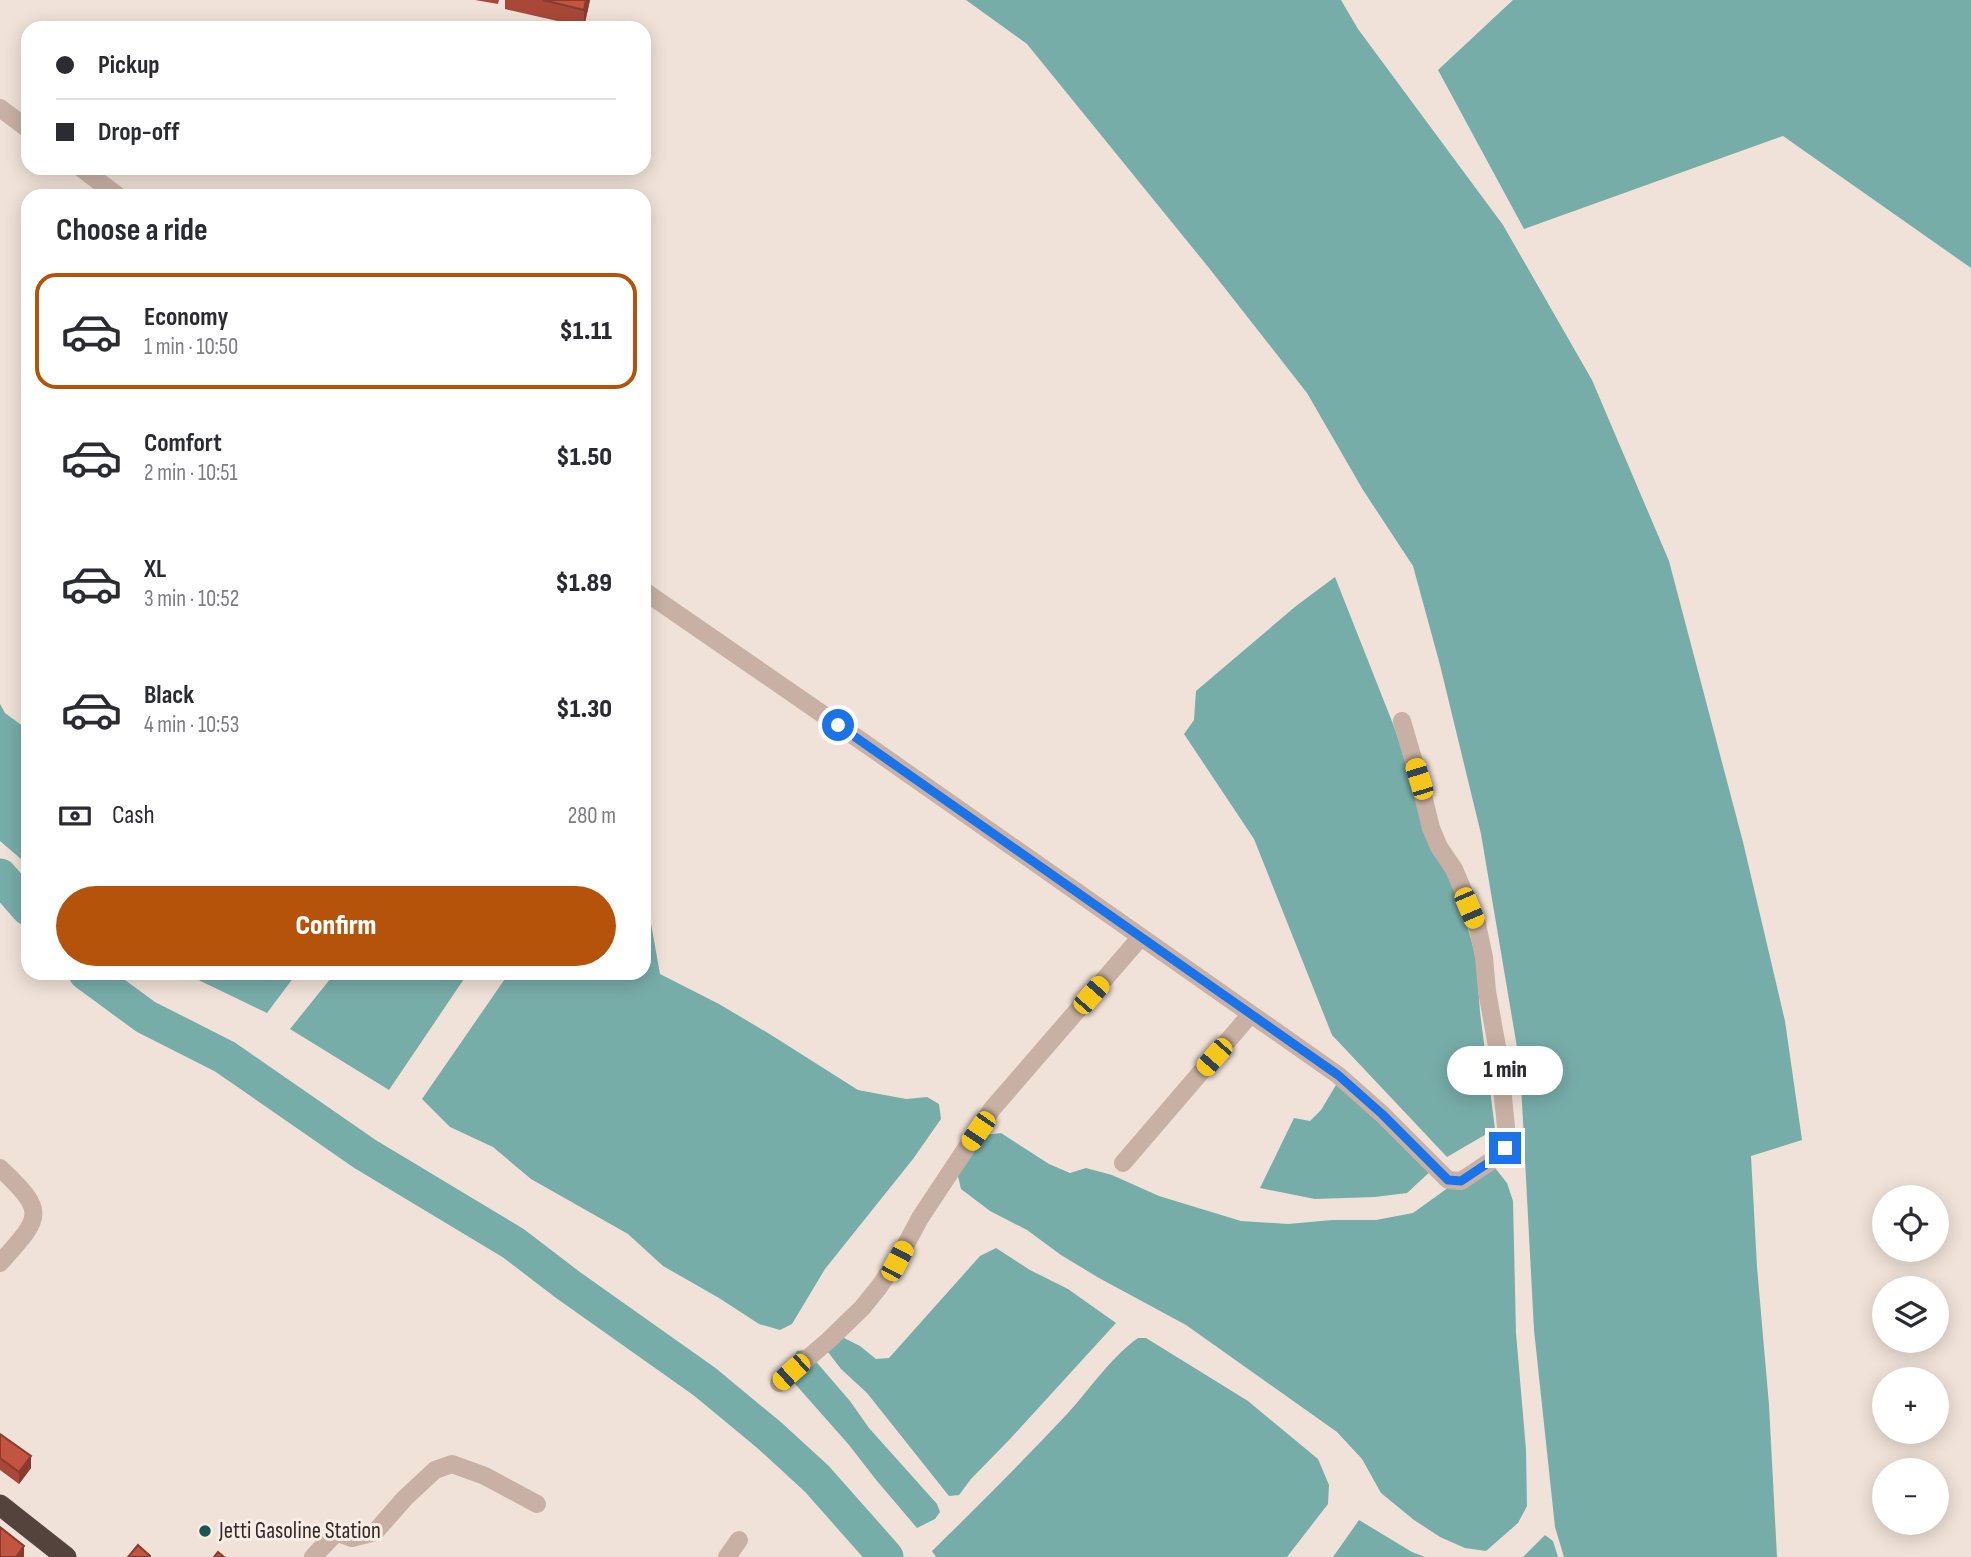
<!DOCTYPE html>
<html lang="en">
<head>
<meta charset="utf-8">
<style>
	:root { --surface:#fff; --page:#f2f2f3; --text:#2b2b33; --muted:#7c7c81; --line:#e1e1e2; --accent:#b45309 }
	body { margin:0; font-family:"Sofia Sans Condensed",sans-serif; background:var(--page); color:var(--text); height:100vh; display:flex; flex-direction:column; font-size:26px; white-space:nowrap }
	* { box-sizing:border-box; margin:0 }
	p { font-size:23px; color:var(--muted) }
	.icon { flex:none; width:38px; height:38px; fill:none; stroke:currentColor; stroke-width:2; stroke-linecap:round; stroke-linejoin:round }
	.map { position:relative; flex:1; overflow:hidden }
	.sheet { position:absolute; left:21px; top:189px; width:630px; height:791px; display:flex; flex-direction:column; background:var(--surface); border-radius:21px; box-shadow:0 4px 18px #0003 }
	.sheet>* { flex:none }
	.guide { position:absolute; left:21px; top:21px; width:630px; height:154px; border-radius:21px; box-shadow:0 4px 18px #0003; display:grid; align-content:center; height:154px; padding:0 35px; background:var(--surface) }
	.controls { position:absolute; left:1872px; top:1185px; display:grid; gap:14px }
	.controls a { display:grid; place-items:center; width:77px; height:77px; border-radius:50%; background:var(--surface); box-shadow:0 4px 18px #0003; font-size:35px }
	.end { position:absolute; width:32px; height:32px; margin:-16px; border:9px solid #1a73e8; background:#fff; box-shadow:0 0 0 4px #fff }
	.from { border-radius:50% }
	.bubble { position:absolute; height:49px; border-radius:24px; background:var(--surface); box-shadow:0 4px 18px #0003; font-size:23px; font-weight:800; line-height:49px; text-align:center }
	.car { position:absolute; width:21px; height:42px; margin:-21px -10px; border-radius:9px; box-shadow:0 0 5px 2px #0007; background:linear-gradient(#f5c518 24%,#345 0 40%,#f5c518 0 76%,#345 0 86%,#f5c518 0) }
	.guide b { display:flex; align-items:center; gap:24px; height:66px; font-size:26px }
	.guide b+b { border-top:2px solid var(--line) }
	.guide i { width:18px; height:18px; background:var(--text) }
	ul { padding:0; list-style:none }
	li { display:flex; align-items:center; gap:21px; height:116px; margin:0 14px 10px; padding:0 21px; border:4px solid transparent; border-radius:21px }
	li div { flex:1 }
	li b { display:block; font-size:26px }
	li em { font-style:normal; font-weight:800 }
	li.on { border-color:var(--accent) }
	li>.icon { width:63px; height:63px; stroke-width:1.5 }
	h2 { padding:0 35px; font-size:32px; line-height:84px }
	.pay { display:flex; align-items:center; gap:18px; height:77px; padding:0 35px; font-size:26px }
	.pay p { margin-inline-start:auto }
	.button { display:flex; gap:14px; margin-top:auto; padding:14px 35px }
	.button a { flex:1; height:80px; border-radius:42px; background:var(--accent); color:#fff; font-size:28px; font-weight:800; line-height:80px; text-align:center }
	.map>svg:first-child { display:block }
	.water { fill:#77ada9 }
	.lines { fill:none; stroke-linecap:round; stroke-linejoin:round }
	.river { stroke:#77ada9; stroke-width:35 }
	.street { stroke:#c8b1a4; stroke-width:18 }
	.highway { stroke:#54423d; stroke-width:21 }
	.wall { fill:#a94839 }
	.shaded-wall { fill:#893b2e }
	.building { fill:#c45442; stroke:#893b2e; stroke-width:2 }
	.route { stroke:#1a73e8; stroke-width:9 }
	.poi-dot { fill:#1c5452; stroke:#f8ede4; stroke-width:2.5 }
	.labels { text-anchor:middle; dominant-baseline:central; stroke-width:6; stroke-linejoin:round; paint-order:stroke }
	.poi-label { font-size:23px; fill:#332826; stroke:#f8ede4; text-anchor:start }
</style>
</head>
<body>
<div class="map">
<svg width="1971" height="1557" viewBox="0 0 1971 1557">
	<rect width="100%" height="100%" fill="#f0e2d8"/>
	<path class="water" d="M966,0H1341L1358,29L1503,225L1592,380L1669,561L1743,842L1785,1021L1802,1140L1751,1156L1757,1267L1769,1405L1777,1557H1564L1555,1527L1534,1330L1520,1065L1481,834L1440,665L1413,566L1363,490L1307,393L1209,268L1027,44Z
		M1513,0H1971V268L1783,136L1524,229L1438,70Z
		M1335,577L1395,729L1421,806L1462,907L1476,957L1480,1012L1495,1129L1447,1157L1332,1035L1254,839L1184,734L1194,720L1196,691L1296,606Z
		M0,704L5,713L28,730V865L0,841Z
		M644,910L649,912L660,974L719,1004L768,1033L858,1090L906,1099L927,1097L939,1104L941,1119L913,1159L825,1269L792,1324L780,1330L759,1324L719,1298L663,1266L628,1234L531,1179L493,1147L450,1127L422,1099L509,973H644Z
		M184,973H297L267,1013Z
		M335,973H468L389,1090L290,1029Z
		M1339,1080L1433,1169L1407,1193L1375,1197L1315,1199L1260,1188L1294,1118L1310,1121L1321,1110Z
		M1001,1133L1049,1164L1070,1173L1086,1168L1112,1175L1159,1196L1241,1221L1288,1224L1332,1220H1376L1413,1213L1488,1159L1507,1183L1513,1201L1516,1333L1526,1450L1527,1506L1518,1523L1486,1551L1465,1548L1440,1537L1414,1520L1381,1493L1362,1459L1337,1432L1186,1325L1099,1278L1061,1255L1027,1230L990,1211L961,1189L957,1172L984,1135Z
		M996,1248L1030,1270L1068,1289L1116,1323L1010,1439L971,1479L959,1495L949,1496L867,1393L841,1369L828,1352L842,1337L860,1346L876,1359L889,1358L980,1256Z
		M1138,1338H1146L1248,1401L1318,1459L1329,1485L1328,1504L1287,1557H936L932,1551C978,1506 1024,1460 1068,1413C1091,1388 1110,1358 1138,1338Z
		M806,1350L850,1401L869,1428L937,1504L940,1512L935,1519L917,1528L877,1481L849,1445L789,1377L791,1361L797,1351Z
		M1359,1520L1412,1552L1425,1557H1333Z
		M1545,1535L1553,1541L1558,1557H1523Z"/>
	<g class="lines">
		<path class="river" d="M0,876L28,908
			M86,973L146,1017L225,1057L365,1154L513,1243L568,1285L705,1382L769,1435L817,1479L886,1557"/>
		<path class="street" d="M0,108L28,129
			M81,168L118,196
			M644,591L860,740L1338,1075L1382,1114L1448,1180L1461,1181L1497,1157L1505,1148L1507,1139L1506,1127L1499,1058L1487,991L1484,957L1477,924L1454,869L1439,847L1431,828L1419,779L1402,721
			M1123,1163L1250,1015
			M0,1168C48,1213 41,1217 0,1263
			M779,1383L829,1340L862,1308L879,1287L897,1261L920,1218L992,1109L1140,938
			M313,1557L332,1537L339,1533L352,1538L375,1532L405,1498L435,1470L452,1464L485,1476L537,1504
			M727,1557L739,1540"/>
		<path class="highway" d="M0,1505L66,1557"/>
	</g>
	<path class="wall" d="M475,0H499L498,4Z
		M505,0H590L584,27L505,9Z
		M0,1434L31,1468L19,1484L0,1470Z"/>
	<path class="shaded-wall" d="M586,0H590L584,27V10Z
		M31,1456V1468L19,1484V1472Z
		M24,1546V1557H16Z"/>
	<path class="building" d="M543,0H586L584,10Z
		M0,1434L31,1456L19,1472L0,1458Z
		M0,1527L24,1546L16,1557H0Z
		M138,1545L150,1556V1557H128Z
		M218,1552L224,1557H214Z"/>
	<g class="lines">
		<path class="route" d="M838,725L1338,1075L1382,1114L1448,1180L1461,1181L1497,1157L1505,1148"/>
	</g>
	<circle class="poi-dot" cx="205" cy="1531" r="7"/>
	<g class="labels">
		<g class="poi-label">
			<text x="219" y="1531">Jetti Gasoline Station</text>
		</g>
	</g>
</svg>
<div class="controls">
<a><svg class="icon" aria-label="locate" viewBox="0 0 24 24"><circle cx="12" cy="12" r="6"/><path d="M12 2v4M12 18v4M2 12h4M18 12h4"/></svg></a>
<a><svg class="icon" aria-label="layers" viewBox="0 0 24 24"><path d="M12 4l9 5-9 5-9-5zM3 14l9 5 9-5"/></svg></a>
<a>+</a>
<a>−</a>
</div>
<i class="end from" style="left:838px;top:725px"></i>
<i class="end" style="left:1505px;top:1148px"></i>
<div class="bubble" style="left:1447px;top:1046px;width:116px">1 min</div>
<i class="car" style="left:1419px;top:779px;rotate:343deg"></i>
<i class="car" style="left:1469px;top:908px;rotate:157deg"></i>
<i class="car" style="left:1091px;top:995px;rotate:41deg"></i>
<i class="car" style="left:1214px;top:1057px;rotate:221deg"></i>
<i class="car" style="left:978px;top:1131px;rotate:214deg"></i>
<i class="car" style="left:897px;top:1261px;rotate:28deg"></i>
<i class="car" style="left:791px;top:1372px;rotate:228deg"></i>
<div class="guide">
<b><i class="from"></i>Pickup</b>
<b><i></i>Drop-off</b>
</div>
<section class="sheet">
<h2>Choose a ride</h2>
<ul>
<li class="on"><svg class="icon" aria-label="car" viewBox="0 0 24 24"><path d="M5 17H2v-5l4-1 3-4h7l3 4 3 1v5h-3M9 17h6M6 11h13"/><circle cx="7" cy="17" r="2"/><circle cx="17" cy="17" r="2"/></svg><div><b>Economy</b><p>1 min · 10:50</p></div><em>$1.11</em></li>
<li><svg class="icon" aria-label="car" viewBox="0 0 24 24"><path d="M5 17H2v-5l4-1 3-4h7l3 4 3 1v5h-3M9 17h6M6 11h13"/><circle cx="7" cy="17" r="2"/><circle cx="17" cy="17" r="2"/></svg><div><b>Comfort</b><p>2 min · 10:51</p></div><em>$1.50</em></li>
<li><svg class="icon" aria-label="car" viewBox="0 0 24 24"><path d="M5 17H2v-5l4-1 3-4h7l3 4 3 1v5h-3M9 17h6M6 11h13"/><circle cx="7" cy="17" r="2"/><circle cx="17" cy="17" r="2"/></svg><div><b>XL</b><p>3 min · 10:52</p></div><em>$1.89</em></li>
<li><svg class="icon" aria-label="car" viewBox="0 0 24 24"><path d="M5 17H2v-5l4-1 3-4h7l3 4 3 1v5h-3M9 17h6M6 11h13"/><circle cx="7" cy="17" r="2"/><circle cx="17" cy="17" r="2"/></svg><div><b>Black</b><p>4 min · 10:53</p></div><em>$1.30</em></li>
</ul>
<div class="pay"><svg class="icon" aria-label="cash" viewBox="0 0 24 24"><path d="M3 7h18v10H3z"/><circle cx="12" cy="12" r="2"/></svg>Cash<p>280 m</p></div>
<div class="button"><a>Confirm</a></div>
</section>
</div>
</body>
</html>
